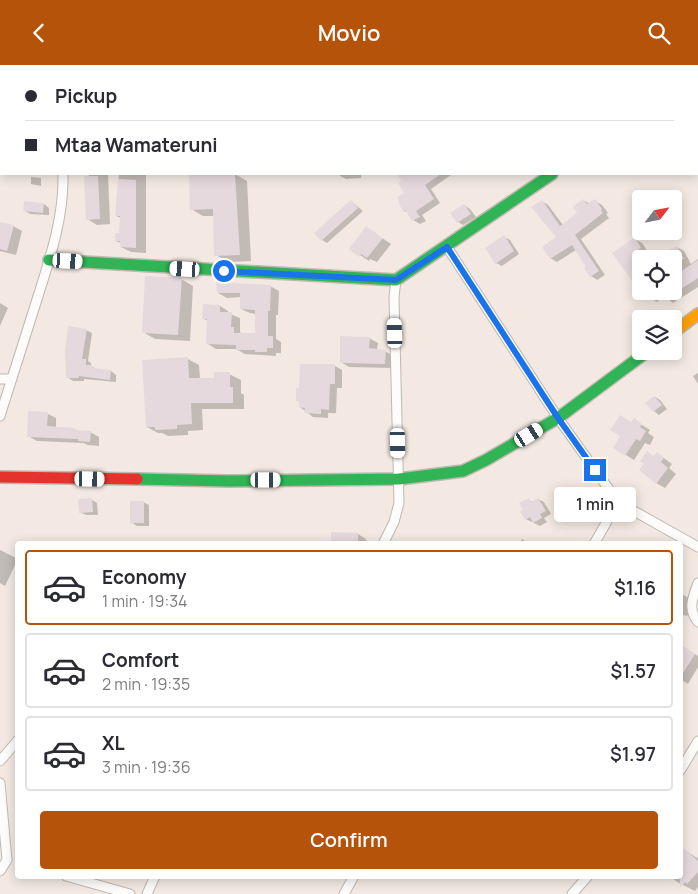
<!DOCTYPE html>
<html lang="en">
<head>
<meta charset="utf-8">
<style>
	:root { --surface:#fff; --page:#f7f7f7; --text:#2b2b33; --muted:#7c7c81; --line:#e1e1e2; --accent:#b45309 }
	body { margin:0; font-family:Manrope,sans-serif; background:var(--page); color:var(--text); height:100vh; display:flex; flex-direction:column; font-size:19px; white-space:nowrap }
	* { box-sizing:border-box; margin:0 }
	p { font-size:16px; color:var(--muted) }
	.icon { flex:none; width:28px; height:28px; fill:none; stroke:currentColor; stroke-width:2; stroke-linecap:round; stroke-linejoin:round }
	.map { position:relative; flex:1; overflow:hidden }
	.panel { position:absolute; left:15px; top:476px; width:668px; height:338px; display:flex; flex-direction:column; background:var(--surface); border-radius:5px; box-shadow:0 2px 12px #0003 }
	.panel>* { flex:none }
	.top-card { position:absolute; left:0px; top:0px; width:699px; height:110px; box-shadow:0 2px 12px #0003; display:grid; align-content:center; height:110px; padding:0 25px; background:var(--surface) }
	.needle { width:32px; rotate:58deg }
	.tools { position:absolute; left:632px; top:125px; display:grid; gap:10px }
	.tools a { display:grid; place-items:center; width:50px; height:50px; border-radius:5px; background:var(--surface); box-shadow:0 2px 12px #0003; font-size:25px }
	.end { position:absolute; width:22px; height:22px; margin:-11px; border:6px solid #1a73e8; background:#fff; box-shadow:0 0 0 2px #fff }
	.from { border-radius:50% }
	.bubble { position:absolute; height:35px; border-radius:5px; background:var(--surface); box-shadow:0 2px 12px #0003; font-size:16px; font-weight:600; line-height:35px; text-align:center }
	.car { position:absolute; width:15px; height:30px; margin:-15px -8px; border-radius:6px; box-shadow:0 0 4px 1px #0007; background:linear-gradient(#fff 24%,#345 0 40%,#fff 0 76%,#345 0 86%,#fff 0) }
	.top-card b { display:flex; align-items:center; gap:18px; height:48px; font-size:19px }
	.top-card b+b { border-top:1px solid var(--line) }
	.top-card i { width:12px; height:12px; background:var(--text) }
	ul { padding:9px 0 0; list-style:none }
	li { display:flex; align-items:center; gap:15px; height:75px; margin:0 10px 8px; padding:0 15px; border:2px solid var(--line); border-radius:5px }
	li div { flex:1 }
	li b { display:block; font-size:19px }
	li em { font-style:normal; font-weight:600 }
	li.active { border-color:var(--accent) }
	li>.icon { width:45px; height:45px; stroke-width:1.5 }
	.primary-button { display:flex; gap:10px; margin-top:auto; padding:10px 25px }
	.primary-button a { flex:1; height:58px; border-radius:5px; background:var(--accent); color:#fff; font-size:20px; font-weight:600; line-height:58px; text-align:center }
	header { display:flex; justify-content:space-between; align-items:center; height:65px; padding:0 25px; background:var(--accent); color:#fff; font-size:22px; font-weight:600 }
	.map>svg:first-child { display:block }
	.shadow { fill:#0003 }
	.building { fill:#e6d9de }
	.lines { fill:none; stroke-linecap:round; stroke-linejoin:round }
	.street-casing { stroke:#bfb8b2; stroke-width:11 }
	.fast-casing { stroke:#bfb8b2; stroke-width:14 }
	.slow-casing { stroke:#bfb8b2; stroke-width:14 }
	.jam-casing { stroke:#bfb8b2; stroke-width:14 }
	.street { stroke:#fdfcfb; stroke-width:9 }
	.fast { stroke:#30b455; stroke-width:11 }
	.slow { stroke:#ff9f0a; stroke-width:11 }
	.jam { stroke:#e5322d; stroke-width:11 }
	.route { stroke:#1a73e8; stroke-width:6 }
</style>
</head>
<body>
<header><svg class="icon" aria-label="back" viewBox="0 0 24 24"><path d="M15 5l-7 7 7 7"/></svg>Movio<svg class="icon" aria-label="search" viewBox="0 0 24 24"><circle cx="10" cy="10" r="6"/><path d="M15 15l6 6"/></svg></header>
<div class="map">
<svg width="698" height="829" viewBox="0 0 698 829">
	<rect width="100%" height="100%" fill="#f3e9e2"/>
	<path class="shadow" d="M89,109H108L110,159L97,160L87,154Z
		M113,109H149H146V188L131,187L121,182V178L116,176L121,169V153L116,151L119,109Z
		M190,109H235L247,116L251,196L228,197L216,190L214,151H203L191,144Z
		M340,109H361V113L346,114L340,111Z
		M398,109H449L451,110L431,124L440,138L422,150L426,156L420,159L413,155L409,148L404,146L406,128L403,116Z
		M31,112L41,113V121L31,119Z
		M583,135L590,139L595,136L602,140L608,148L606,149L609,153L581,174L605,210L597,215L591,211L588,202L576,185L557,197L550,193L558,172L542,136L548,140L563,160L579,148Z
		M351,136L363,146L327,178L322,175Z
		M44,139L49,143V150L30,149L24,145Z
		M464,140L470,144L476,152L463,160L458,157Z
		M0,158L13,161L22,166L16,190L0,186Z
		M366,162L391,179L377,197L370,194L369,196L351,184Z
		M504,172L510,175L519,189L502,201L496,198Z
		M635,174L642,178L648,187L643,190L645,194H641V222L636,219L614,189Z
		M677,182L684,186L691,199L698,194V222L673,238L664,231L657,237L650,233L645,226H674V212L681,208L674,195Z
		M181,214L193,221L190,276L155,274L143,267Z
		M270,221L279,226L278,250H276V274L281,277V288H276V291L245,289L236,284H216L208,279V256L204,254L220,241L228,246V248L240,253V267L243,269H256V249L250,248L241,244L242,232L227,233L218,228Z
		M0,238L8,243L0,261Z
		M86,265L92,268L88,296L91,298V301L97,305L111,306L116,310V317L84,314V316H73L67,312Z
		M369,273L378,278L377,285L385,286L394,291L393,303L349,302L341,297Z
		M188,294L199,300L200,314L215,315L229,309L241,315V328L244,330V344H202L203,365L188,366V370L168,371L162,368H158L147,362Z
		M335,301L342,305V323H337L336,348H328V353L313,352L300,342V337L297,335Z
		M698,308V319L693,311Z
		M655,332L660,335L667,344L659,350L654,346Z
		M48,349L56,353V363L74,364L79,366L90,367L99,372V381L88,380L83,378L37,376L28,371Z
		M634,355L650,365L648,368L654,372L650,380L645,378L634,395L615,383Z
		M648,388L654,392L657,388L672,399L669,403L676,409L665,423L656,418L646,399Z
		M538,434L544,437L551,449L544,453L547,457L540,461L526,454L524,445L529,435L533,437Z
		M92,435L97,438L98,450H86L80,447Z
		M143,437L149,440V461H137L131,457Z
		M358,469L366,474V479H333Z
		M522,474L529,479H519Z
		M96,476L102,479H82V477Z
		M0,485L18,494L5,521L0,518Z
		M683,530L689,533L691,549L686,551L680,548V531Z
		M680,580L698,591V602L688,619L680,614Z
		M683,784L697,793L698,792V822L695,826L677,817L670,811H680V788Z"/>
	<path class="building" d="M189,109H235L240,190L214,191L213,144L190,145Z
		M397,109H441L425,120L434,134L416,146L420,152L412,156L405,145L403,147L399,139H400L397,132L404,128L398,118L401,116Z
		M84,111H98L100,154L86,155Z
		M118,114L136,115V183L120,182V176H115V168H119L120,151H115Z
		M583,134L587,139L595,134L602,144L601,145L603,148L575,170L599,206L590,212L584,203L586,202L572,180L550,194L542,182L556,172L531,142L542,135L560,161L577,148L573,142Z
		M351,135L358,143L321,176L314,168Z
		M24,136L44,138L43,148L23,146Z
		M464,139L471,149L457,158L450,148Z
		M0,157L14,160L7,186L0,184Z
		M366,161L383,173L367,193L361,189L359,192L349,184Z
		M504,170L514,186L495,199L485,183Z
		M635,172L641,183L633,188L641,198V216L635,220L612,188Z
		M677,181L684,194H671L667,186Z
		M698,195V213L681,224L674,211Z
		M145,211L182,213L178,270L142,268Z
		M216,217L271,220L270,246H268V271H273V283H267V287H255V285H236V280L206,279L207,254H202L203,239L220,240V247H232L231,262H234V268H255V245L240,244V228H217Z
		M68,261L87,264L82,294H86V300H92V303L111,305L110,315L79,311V313H66L65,287Z
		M340,271L370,272L369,283L386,285L385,299L340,298Z
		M188,292L189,313H214V307H230V322H233V338H191L192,359L177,360V364L155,365V362H146L142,295Z
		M300,299H335V319H330L329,345L321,344V349L304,348L305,343L299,342V336H296V323H299Z
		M654,331L662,340L653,347L645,338Z
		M28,346L48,347L47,361L75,363V365L91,366L90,377L78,376V374L27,372Z
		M620,350L631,357L634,353L642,359L640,362L646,366L640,376L636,374L625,391L613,383L620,371L610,365Z
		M647,386L653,391L657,387L664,393L661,397L668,403L656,419L639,405L644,399L640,396Z
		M92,433L93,447L79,448L78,434Z
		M529,433L531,437L538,433L546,446L540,449L542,453L533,458L530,452L525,455L520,446L523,445L519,438Z
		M130,436H144V458H130Z
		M331,467L358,468V479H331Z
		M680,579L695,589L680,613Z
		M680,780L698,796V807L687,819L685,817L680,823Z"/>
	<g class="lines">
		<g class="street-casing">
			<path id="street" d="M56,0V1
				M534,0L535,1
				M290,1V0
				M371,1L373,0
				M694,1L695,0
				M0,21H1
				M447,182L558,353L618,437L698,482
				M0,314H12
				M0,351C13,309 27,267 40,225C52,187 64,149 63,109
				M383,479L394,457L399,438L394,232L396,215
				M594,479L618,437
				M698,518C693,532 687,544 698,557
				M0,696L18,675
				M680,706L698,676
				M0,718L7,795L0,806
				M66,811L130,829
				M147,829L155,811
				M344,829L354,811
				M572,829L588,811"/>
		</g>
		<g class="fast-casing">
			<path id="fast" d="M49,195L396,215L552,109
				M137,414L228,416L399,414L463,406L486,395L558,353L648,286"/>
		</g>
		<g class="slow-casing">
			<path id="slow" d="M674,267L698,249"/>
		</g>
		<g class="jam-casing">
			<path id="jam" d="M0,412L137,414"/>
		</g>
		<use href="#street" class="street"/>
		<use href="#fast" class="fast"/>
		<use href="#slow" class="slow"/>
		<use href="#jam" class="jam"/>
	</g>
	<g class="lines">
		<path class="route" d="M224,206L396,215L447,182L558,353L595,405"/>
	</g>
</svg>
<div class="tools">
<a><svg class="needle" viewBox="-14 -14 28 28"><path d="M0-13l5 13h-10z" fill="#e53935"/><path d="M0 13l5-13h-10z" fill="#7c7c81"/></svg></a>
<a><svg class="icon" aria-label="locate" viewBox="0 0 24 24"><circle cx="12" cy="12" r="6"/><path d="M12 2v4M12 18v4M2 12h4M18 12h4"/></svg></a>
<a><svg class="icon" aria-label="layers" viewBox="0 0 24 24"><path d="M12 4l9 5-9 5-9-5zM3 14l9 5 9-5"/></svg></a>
</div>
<i class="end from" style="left:224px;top:206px"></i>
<i class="end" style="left:595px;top:405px"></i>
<div class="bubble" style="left:554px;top:422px;width:82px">1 min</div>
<i class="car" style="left:68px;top:196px;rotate:93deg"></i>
<i class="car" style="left:185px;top:204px;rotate:273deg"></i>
<i class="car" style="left:395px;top:268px;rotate:358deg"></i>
<i class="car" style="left:529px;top:370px;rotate:59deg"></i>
<i class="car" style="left:398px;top:378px;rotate:179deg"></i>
<i class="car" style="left:90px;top:414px;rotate:91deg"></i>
<i class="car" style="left:266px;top:415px;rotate:90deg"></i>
<div class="top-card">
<b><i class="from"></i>Pickup</b>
<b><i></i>Mtaa Wamateruni</b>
</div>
<section class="panel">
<ul>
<li class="active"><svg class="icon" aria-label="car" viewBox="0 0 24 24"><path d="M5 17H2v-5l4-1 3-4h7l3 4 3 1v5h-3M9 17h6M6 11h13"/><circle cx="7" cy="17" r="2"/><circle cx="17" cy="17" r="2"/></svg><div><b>Economy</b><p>1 min · 19:34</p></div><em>$1.16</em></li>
<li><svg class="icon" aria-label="car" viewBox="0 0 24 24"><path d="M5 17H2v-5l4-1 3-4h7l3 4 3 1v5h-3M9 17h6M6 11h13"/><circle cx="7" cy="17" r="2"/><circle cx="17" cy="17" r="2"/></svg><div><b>Comfort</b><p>2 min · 19:35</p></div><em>$1.57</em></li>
<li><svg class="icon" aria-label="car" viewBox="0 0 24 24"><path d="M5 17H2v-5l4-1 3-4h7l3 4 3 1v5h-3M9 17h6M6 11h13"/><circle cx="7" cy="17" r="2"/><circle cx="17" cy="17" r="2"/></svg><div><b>XL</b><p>3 min · 19:36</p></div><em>$1.97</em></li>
</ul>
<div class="primary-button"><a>Confirm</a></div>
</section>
</div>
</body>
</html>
